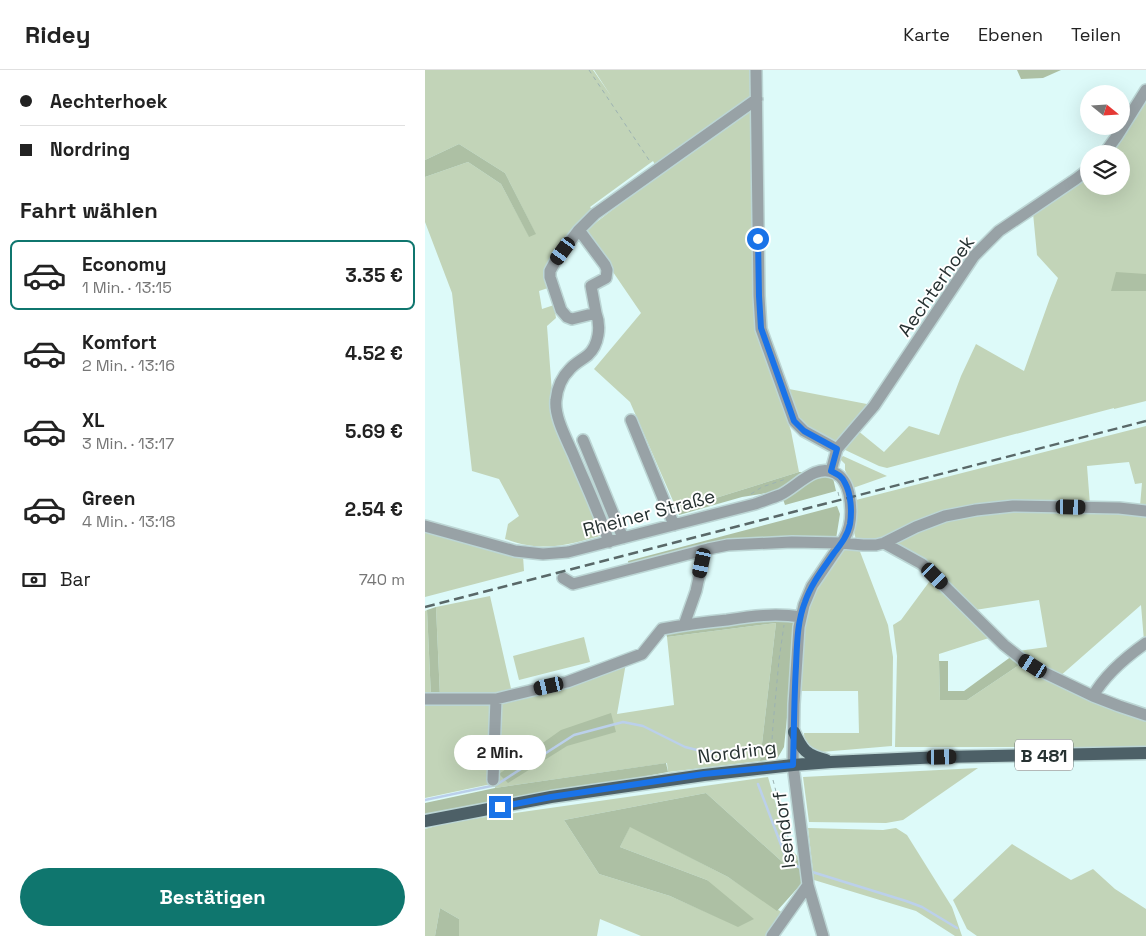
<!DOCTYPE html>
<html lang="de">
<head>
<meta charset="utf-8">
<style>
	:root { --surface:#fff; --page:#f2f2f2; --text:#222; --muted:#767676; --line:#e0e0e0; --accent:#0f766e }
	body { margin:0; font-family:"Space Grotesk",sans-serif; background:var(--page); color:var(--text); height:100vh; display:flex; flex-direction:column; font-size:19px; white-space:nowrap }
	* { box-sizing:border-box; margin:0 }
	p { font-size:16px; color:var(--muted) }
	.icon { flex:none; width:28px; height:28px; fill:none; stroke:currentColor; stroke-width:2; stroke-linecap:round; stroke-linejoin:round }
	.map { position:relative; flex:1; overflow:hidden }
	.sheet { display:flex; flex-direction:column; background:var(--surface); width:425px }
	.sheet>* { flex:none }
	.guide { display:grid; align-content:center; height:110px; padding:0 20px; background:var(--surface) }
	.needle { width:32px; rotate:108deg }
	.controls { position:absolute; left:655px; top:15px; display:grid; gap:10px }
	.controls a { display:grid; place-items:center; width:50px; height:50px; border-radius:50%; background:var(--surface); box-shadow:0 5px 20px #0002; font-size:25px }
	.end { position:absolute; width:22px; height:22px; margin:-11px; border:6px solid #1a73e8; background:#fff; box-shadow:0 0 0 2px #fff }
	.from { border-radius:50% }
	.bubble { position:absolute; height:35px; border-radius:18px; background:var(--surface); box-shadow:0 5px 20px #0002; font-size:16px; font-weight:700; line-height:35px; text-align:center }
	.car { position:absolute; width:15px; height:30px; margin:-15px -8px; border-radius:6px; box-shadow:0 0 4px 1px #0007; background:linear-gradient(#222 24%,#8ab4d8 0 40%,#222 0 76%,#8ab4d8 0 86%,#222 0) }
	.guide b { display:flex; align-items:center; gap:18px; height:48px; font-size:19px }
	.guide b+b { border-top:1px solid var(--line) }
	.guide i { width:12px; height:12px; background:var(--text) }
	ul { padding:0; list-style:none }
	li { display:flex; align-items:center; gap:15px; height:70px; margin:0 10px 8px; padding:0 10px; border:2px solid transparent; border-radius:8px }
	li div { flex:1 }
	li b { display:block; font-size:19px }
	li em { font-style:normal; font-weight:700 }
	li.active { border-color:var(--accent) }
	li>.icon { width:45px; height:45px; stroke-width:1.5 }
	h2 { padding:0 20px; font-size:22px; line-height:60px }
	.pay { display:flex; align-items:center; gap:12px; height:55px; padding:0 20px; font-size:19px }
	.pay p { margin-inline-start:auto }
	.action { display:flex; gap:10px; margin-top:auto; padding:10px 20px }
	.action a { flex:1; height:58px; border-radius:30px; background:var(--accent); color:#fff; font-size:20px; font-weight:700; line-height:58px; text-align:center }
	header { display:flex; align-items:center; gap:30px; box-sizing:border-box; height:70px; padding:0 25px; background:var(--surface); border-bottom:1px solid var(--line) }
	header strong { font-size:24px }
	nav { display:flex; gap:28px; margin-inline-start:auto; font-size:18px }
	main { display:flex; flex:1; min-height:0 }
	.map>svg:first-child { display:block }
	.green { fill:#c2d4b8 }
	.forest { fill:#adc0a4 }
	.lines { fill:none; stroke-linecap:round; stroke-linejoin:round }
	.stream { stroke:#bbd0eb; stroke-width:2.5 }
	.minor-casing { stroke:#bcd6d5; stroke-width:14 }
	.major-casing { stroke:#bcd6d5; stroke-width:15 }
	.path { stroke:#9cb2b2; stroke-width:1; stroke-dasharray:4 4; stroke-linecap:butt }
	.minor { stroke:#98a2a6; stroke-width:11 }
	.major { stroke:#4d6067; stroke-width:12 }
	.rail { stroke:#596868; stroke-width:2.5; stroke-dasharray:10 5; stroke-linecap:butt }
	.route { stroke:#1a73e8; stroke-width:6 }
	.labels { text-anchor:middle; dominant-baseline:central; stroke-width:4; stroke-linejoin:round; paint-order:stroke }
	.shield { fill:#fff; stroke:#687070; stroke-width:1 }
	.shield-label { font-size:18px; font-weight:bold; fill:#273232 }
	.street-label { font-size:19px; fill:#273232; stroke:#fff }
</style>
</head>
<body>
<header>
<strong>Ridey</strong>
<nav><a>Karte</a><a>Ebenen</a><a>Teilen</a></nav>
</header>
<main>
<section class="sheet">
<div class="guide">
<b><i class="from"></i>Aechterhoek</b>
<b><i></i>Nordring</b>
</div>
<h2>Fahrt wählen</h2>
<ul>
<li class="active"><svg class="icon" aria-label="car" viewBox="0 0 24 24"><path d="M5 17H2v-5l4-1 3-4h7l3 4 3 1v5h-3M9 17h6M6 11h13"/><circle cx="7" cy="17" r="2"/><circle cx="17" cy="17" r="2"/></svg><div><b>Economy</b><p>1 Min. · 13:15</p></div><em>3.35 €</em></li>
<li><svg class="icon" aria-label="car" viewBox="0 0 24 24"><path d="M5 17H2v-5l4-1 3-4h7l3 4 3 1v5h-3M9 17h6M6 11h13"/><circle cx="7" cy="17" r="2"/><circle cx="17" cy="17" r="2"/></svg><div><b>Komfort</b><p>2 Min. · 13:16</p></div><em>4.52 €</em></li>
<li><svg class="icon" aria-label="car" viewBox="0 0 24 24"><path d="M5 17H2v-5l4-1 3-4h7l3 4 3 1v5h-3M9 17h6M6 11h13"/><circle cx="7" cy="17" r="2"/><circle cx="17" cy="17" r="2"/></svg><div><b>XL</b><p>3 Min. · 13:17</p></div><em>5.69 €</em></li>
<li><svg class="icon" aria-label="car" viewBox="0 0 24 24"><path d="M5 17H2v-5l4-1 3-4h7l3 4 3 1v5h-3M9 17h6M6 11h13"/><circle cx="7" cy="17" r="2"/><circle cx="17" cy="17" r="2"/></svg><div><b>Green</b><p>4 Min. · 13:18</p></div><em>2.54 €</em></li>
</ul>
<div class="pay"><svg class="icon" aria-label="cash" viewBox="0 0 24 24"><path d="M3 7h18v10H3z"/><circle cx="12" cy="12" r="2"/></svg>Bar<p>740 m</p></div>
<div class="action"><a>Bestätigen</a></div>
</section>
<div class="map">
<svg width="721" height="866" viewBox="0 0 721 866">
	<rect width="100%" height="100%" fill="#ddfaf9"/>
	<path class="green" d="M0,0H168L186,26L169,0H328V226L331,249L366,361L374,402L252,440L205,332L169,299L216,243L160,161L235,103L228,91L165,137L169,142L121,203L126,217L114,221L117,239L129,235L131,248L122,256L128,336L179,465C153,472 130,480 102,475C95,474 87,471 80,469L83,454L94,446L74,409L47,401L27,223L0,152V107L43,92L76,114L104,166L110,163L80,103L34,74L0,90Z
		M721,27V331L689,339V338L462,398L454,396L416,378L432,360L459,382L484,356L514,365L536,306L551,274L599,301L625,228L633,208L612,185L608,143L664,102V116H696V84H683Z
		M364,319L447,335L411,375L382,358L371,349Z
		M721,356V437L715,436L717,413L710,414L704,392L662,396L665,435L550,437L457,470H431L429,462L432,448L431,430Z
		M418,386L462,406L428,418L420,400V394L415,389Z
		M588,439L721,443V569L719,571L716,535L634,607L593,581L622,577L614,530L550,540L466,474L520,448Z
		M0,461L98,486L99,501L0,527Z
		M420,478L434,479L463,555L468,587L467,676L396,682C386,679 379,675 379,663H434L433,621H375C377,590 375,555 388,526C396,508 409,493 420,478Z
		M507,508L567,567L514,584L515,630H542L597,593L721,650V677H470L472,586L468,555L476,550Z
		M65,526L87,623L15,627L11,537Z
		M2,540L6,627H0V541Z
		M351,553L335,691L243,702L242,693L70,718L73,631L201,593L192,644L249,635L242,567Z
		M159,567L165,592L94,610L88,586Z
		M0,631H69L66,714L0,728Z
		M553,698L478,750L461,753L384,752L378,707Z
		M343,707L359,763L366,779L374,788L364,798L281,723L139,750L174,804L245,826L313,856L282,810L195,777L205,756L303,807L358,843L344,866H216L175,849L172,866H34V849L15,838L10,866H0V759L26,752Z
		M383,758L458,760L471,758L482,765L527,837L537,866H530L491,841L389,810Z
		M587,774L646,810L668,799L690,819L721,839V866H552L542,859L528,830Z"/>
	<path class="forest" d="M592,0H636L618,8L596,9Z
		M34,74L80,103L111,164L104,167L76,114L43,92L0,107V90Z
		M691,202L721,204V221H686Z
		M374,402H380L392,407L400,406L408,408L411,421L360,435L355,421L317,427L254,445L252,440Z
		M412,436L415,444L411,469L364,470L204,497L203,491Z
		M11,537L15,627H6L2,540Z
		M343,548L372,550L359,677L352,689L335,691L351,553L242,567L241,562Z
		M587,586L597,593L542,630H515L514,591H523V621H539Z
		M186,643L191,662L142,676L83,713L74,704L136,660Z
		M241,693L243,702L0,748V733L70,718Z
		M281,723L364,798L374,788L377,813L352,841L303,807L205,757L195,777L282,810L329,849L313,857L245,826L174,804L139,750Z
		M15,838L34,849V866H10Z"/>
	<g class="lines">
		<path class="stream" d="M333,714L361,788L365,793L376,798
			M0,730L71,715L149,665L198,652L218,656L260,677L280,682L300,681L311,682L317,687
			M384,801L481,831L497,837L532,858"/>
		<g class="minor-casing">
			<path id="minor" d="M331,0L334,226L336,259L369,351L379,361L412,379
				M679,84L692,66L721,20
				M154,160L180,195L182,200L181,208L166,216L171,243
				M206,350L249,455
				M158,370L198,468
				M406,401L412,379L449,336L549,186L574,161L651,109L664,99
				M0,456L90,481L118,484L143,482L330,434C338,431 347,428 355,425C372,417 390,393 410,403C418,407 422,415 424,424C427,440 427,456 419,469L387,516L379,535L374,557L369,634L368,695L383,815L398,866
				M184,472C174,442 160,413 148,384C141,368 129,346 131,330C132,319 137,307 145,299C150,293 157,290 163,285C174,275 176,256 171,243L147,249L142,247L136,240L125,207V201L131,190L153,161L170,144L332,29
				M459,473L497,494L579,575L598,590L618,602L668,626L694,636L721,645
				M138,508L148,514L283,479L303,475L367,472L416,473L438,475H451L459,473L491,457L520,446L551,440L588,436L694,438L721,441
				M259,555L271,521L280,480
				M668,626C680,605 701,587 721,573
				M0,629H71L142,612L217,584L237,559C258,555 280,552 302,550C327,546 350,543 376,547
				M68,710L71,629
				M347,866L383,815"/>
		</g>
		<g class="major-casing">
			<path id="major" d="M369,662C377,680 381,685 401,690
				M0,751L126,727L279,705L368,695L406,692L517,687L721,683"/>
		</g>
		<path class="path" d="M164,0L226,93
			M413,422L415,431
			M326,424L337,417L361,409
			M346,685L348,655L354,590L359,555
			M348,710L363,767L368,777"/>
		<use href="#minor" class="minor"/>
		<use href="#major" class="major"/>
		<path class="rail" d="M0,537L721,351"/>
	</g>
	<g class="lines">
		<path class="route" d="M75,737L126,727L279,704L368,695C369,662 369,629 371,596C372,575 372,552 380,532C386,514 398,499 409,483C416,474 423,465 425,454C427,441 426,424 420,413C417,406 412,404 406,401L412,379L379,361L369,351L336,258L334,226L333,169"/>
	</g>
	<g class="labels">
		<rect class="shield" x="590" y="669.5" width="58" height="31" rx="4"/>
		<g class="shield-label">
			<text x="619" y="685">B 481</text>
		</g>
		<g class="street-label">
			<text transform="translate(511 216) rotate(-55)">Aechterhoek</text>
			<text transform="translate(224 443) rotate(-15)">Rheiner Straße</text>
			<text transform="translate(312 682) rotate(-7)">Nordring</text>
			<text transform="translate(359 760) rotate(-97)">Isendorf</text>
		</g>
	</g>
</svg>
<div class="controls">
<a><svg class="needle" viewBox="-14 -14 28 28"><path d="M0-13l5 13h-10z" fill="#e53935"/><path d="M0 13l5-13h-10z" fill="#767676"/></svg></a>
<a><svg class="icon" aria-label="layers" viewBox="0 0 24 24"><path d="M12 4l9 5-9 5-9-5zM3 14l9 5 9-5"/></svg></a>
</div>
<i class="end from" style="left:333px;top:169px"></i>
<i class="end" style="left:75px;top:737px"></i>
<div class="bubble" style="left:29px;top:665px;width:92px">2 Min.</div>
<i class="car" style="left:138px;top:181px;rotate:216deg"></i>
<i class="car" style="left:646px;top:437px;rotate:91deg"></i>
<i class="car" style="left:277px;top:493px;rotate:192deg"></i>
<i class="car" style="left:510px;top:506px;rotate:135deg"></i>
<i class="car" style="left:608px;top:596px;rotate:302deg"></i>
<i class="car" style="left:124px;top:616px;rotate:257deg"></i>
<i class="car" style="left:517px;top:687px;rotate:89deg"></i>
</div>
</main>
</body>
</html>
